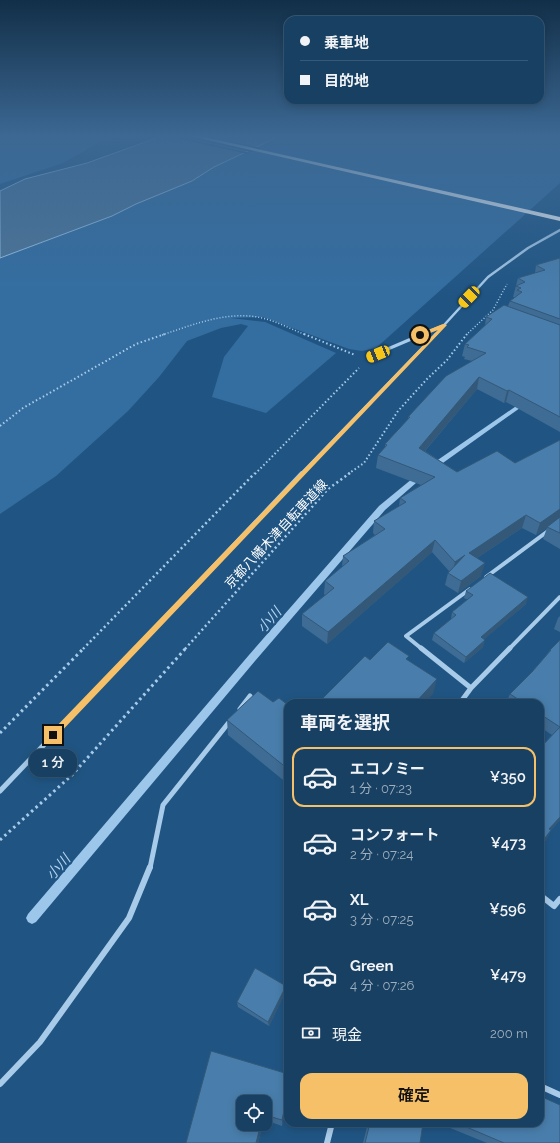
<!DOCTYPE html>
<html lang="ja">
<head>
<meta charset="utf-8">
<style>
	:root { --surface:#184062; --page:#254b6b; --text:#f1f3f6; --muted:#9fafbe; --line:#365977; --accent:#f6c069 }
	body { margin:0; font-family:Raleway,"Noto Sans JP",sans-serif; background:var(--page); color:var(--text); height:100vh; display:flex; flex-direction:column; font-size:15px; white-space:nowrap }
	* { box-sizing:border-box; margin:0 }
	p { font-size:13px; color:var(--muted) }
	.icon { flex:none; width:22px; height:22px; fill:none; stroke:currentColor; stroke-width:2; stroke-linecap:round; stroke-linejoin:round }
	.map { position:relative; flex:1; overflow:hidden }
	.sheet { position:absolute; left:284px; top:699px; width:260px; height:428px; display:flex; flex-direction:column; background:var(--surface); border-radius:12px; box-shadow:0 2px 10px #0003,0 0 0 1px var(--line) }
	.sheet>* { flex:none }
	.hud { position:absolute; left:284px; top:16px; width:260px; height:88px; border-radius:12px; box-shadow:0 2px 10px #0003,0 0 0 1px var(--line); display:grid; align-content:center; height:88px; padding:0 16px; background:var(--surface) }
	.buttons { position:absolute; left:236px; top:1095px; display:grid; gap:8px }
	.buttons a { display:grid; place-items:center; width:36px; height:36px; border-radius:8px; background:var(--surface); box-shadow:0 2px 10px #0003,0 0 0 1px var(--line); font-size:20px }
	.end { position:absolute; width:18px; height:18px; margin:-9px; border:5px solid #f6c069; background:#111; box-shadow:0 0 0 2px #111 }
	.from { border-radius:50% }
	.bubble { position:absolute; height:28px; border-radius:12px; background:var(--surface); box-shadow:0 2px 10px #0003,0 0 0 1px var(--line); font-size:13px; font-weight:600; line-height:28px; text-align:center }
	.car { position:absolute; width:12px; height:24px; margin:-12px -6px; border-radius:5px; box-shadow:0 0 3px 1px #0007; background:linear-gradient(#f5c518 24%,#345 0 40%,#f5c518 0 76%,#345 0 86%,#f5c518 0) }
	.hud b { display:flex; align-items:center; gap:14px; height:38px; font-size:15px }
	.hud b+b { border-top:1px solid var(--line) }
	.hud i { width:10px; height:10px; background:var(--text) }
	ul { padding:0; list-style:none }
	li { display:flex; align-items:center; gap:12px; height:60px; margin:0 8px 6px; padding:0 8px; border:2px solid transparent; border-radius:12px }
	li div { flex:1 }
	li b { display:block; font-size:15px }
	li em { font-style:normal; font-weight:600 }
	li.selected { border-color:var(--accent) }
	li>.icon { width:36px; height:36px; stroke-width:1.5 }
	h2 { padding:0 16px; font-size:18px; line-height:48px }
	.pay { display:flex; align-items:center; gap:10px; height:44px; padding:0 16px; font-size:15px }
	.pay p { margin-inline-start:auto }
	.primary-button { display:flex; gap:8px; margin-top:auto; padding:8px 16px }
	.primary-button a { flex:1; height:46px; border-radius:12px; background:var(--accent); color:#111; font-size:16px; font-weight:600; line-height:46px; text-align:center }
	.map>svg:first-child { display:block }
	.green { fill:#346ea1 }
	.water { fill:#4f7597; stroke:#9cc7ea }
	.pier { fill:#205583 }
	.lines { fill:none; stroke-linecap:round; stroke-linejoin:round }
	.stream { fill:#9cc7ea; fill-rule:evenodd }
	.path-far3 { stroke:#a8cbe9; stroke-width:1.5; stroke-dasharray:1 2; stroke-linecap:butt }
	.path-far2 { stroke:#a8cbe9; stroke-width:2; stroke-dasharray:1.5 2.5; stroke-linecap:butt }
	.path-far1 { stroke:#a8cbe9; stroke-width:2.5; stroke-dasharray:2 3; stroke-linecap:butt }
	.path { stroke:#a8cbe9; stroke-width:3; stroke-dasharray:2.5 3.5; stroke-linecap:butt }
	.street-far4 { stroke:#a8cbe9; stroke-width:2.5 }
	.street-far3 { stroke:#a8cbe9; stroke-width:3 }
	.street-far2 { stroke:#a8cbe9; stroke-width:4 }
	.street-far1 { stroke:#a8cbe9; stroke-width:5 }
	.street { stroke:#a8cbe9; stroke-width:6 }
	.highway { fill:#fff; fill-rule:evenodd }
	.wall { fill:#3f6c94 }
	.shaded-wall { fill:#335878 }
	.building { fill:#497eac; stroke:#335878 }
	.route { fill:#f6c069 }
	.labels { text-anchor:middle; dominant-baseline:central; stroke-width:4; stroke-linejoin:round; paint-order:stroke }
	.street-label { font-size:13px; fill:#fff; stroke:#205583 }
	.water-label { font-size:14px; font-style:italic; fill:#b3d5f0; stroke:#205583 }
</style>
</head>
<body>
<div class="map">
<svg width="560" height="1143" viewBox="0 0 560 1143">
	<rect width="100%" height="100%" fill="#205583"/>
	<path class="green" d="M0,136H118L98,143L63,163L0,184Z
		M286,136H560V183L376,348L362,351L349,349L263,317L231,318L265,322L336,353L266,413L212,397L224,357L248,326L241,324L221,328L187,341L159,377L128,411L56,476L0,514V258L112,216L136,204L192,181L214,167L278,138Z"/>
	<path class="water" d="M162,136H280L214,167L192,181L136,204L112,216L0,258V191L25,179L87,163Z"/>
	<path class="pier" d="M167,136H176L250,153L247,154Z
		M180,136H205L261,148L252,152Z"/>
	<g class="lines">
		<path class="stream" d="M525,400L527,401V403L433,470H429L428,468L429,466Z
			M418,474H420L424,476L385,510L255,661L36,922L32,924L28,922L26,918L28,914L249,655L379,506Z"/>
		<path class="path-far3" d="M162,335C195,324 231,309 266,319C280,323 293,330 306,335
			M466,335L493,310L507,284"/>
		<path class="path-far2" d="M304,334L355,355
			M0,426L23,408L136,344L165,334
			M255,474L359,368
			M348,474L364,463L398,411L427,379L447,360L467,334"/>
		<path class="path-far1" d="M83,649L255,473
			M185,649L328,489L350,473"/>
		<path class="path" d="M0,733L84,648
			M0,840L72,775L186,648"/>
		<path class="street-far4" d="M420,335L442,326
			M435,335L488,277L528,248L560,230"/>
		<path class="street-far3" d="M369,357L423,334
			M301,474L436,334"/>
		<path class="street-far2" d="M486,577L548,531
			M135,649L302,473
			M422,649L406,636L470,589
			M509,649L560,597"/>
		<path class="street-far1" d="M421,648L471,688
			M460,703L471,688L510,648
			M240,709L250,696
			M0,791L136,648
			M150,868L163,805L230,721"/>
		<path class="street" d="M540,895L554,906L560,899
			M0,1084L40,1042L129,918L150,867
			M540,1086L560,1095
			M327,1143L332,1123"/>
		<path class="highway" d="M190,136H200L560,217V221Z"/>
	</g>
	<path class="wall" d="M560,258V432L506,402L504,403L477,389L425,451L457,472L515,463L560,440V549L543,539L547,528L536,535L522,528L477,558L481,576L458,593L445,585L448,573L449,571L432,552L327,644L302,626V614L325,595L324,594L325,581L342,567L343,556L375,535L373,533L374,521L399,506L400,498L421,485L376,468L378,455L385,448V444L408,420V417L472,361L464,359L465,357L462,356L465,344L485,326L486,317L508,306L510,301L515,297H513L518,278L535,273L536,265Z
		M466,591L526,604L484,639L483,647L464,663L432,640L434,633L451,619L452,612L468,600L464,598Z
		M560,616V632L554,629L558,618Z
		M560,640V820L551,830L546,840L540,847V748L552,735L540,727V703H506L510,694L532,672L548,653L550,650Z
		M273,702L288,705V784L228,735L227,720Z
		M286,991L269,1026L238,1007L237,1002Z
		M211,1051L288,1074V1097L282,1126L265,1120V1102H243V1124H263L258,1143H186Z
		M368,1123H423L420,1143H363Z
		M438,1123H540L560,1143H487Z"/>
	<path class="shaded-wall" d="M479,377L477,389L417,460L419,448Z
		M509,390L506,402L504,403L507,391Z
		M560,509V519L547,527V528L536,535L540,523Z
		M526,515L522,528L465,566L469,553Z
		M435,540L432,552L327,644L328,632Z
		M465,555L452,574L455,562Z
		M485,563L481,576L458,593L461,581Z
		M528,597L526,604L479,644L481,637Z
		M485,640L483,647L464,663L466,657Z
		M437,679L433,694L425,703H415Z
		M560,817V820L544,838L549,829Z
		M551,830L546,840L540,847V845Z
		M286,986V991L269,1026L268,1022Z
		M288,1092V1097L282,1126V1120Z
		M261,1124H263L258,1143H256Z"/>
	<path class="building" d="M560,258V319L510,301L522,292L517,290L521,288L516,286L525,282L518,278L545,270L536,265Z
		M504,305L560,325V417L509,390L507,391L479,377L419,448L457,472L497,451L515,463L560,440V509L540,523L526,515L469,553L485,563L461,581L448,573L465,555L455,562L435,540L328,632L302,614L334,588L325,581L349,561L343,556L385,529L374,521L406,502L400,498L435,477L378,455L387,445L385,444L410,417H408L446,376L486,353L467,347L469,345L465,344L492,319L486,317Z
		M560,517V533L547,527Z
		M490,573L528,597L481,637L485,640L466,657L434,633L456,615L452,612L473,595L466,591Z
		M560,640V817L549,829L551,830L540,845V748L560,727L540,714V703H524L510,694L532,672L551,650H550Z
		M388,642L409,656L406,659L437,679L415,703H318L365,656L370,660Z
		M258,691L273,702L279,698L288,705V769L227,720Z
		M255,968L286,986L268,1022L237,1002Z
		M211,1051L288,1074V1092L282,1120L265,1115V1102H243V1124H261L256,1143H186Z
		M540,1096L560,1105V1143H504L457,1123H540Z
		M370,1123H423L420,1143H365Z"/>
	<linearGradient id="sky" x2="0" y2="1"><stop stop-color="#122f48"/><stop offset="0.46" stop-color="#3c6893"/><stop offset="1" stop-color="#3c6893" stop-opacity="0"/></linearGradient>
	<rect width="560" height="296" fill="url(#sky)"/>
	<path class="route" d="M443,324L447,325L56,737H51V732L438,330L420,337L418,334Z"/>
	<g class="labels">
		<g class="street-label">
			<text transform="translate(276 534) rotate(-47)">京都八幡木津自転車道線</text>
		</g>
		<g class="water-label">
			<text transform="translate(269 620) rotate(-49)">小川</text>
			<text transform="translate(58 867) rotate(-49)">小川</text>
		</g>
	</g>
</svg>
<div class="buttons">
<a><svg class="icon" aria-label="locate" viewBox="0 0 24 24"><circle cx="12" cy="12" r="6"/><path d="M12 2v4M12 18v4M2 12h4M18 12h4"/></svg></a>
</div>
<i class="end from" style="left:420px;top:335px"></i>
<i class="end" style="left:53px;top:735px"></i>
<div class="bubble" style="left:29px;top:749px;width:48px">1 分</div>
<i class="car" style="left:469px;top:297px;rotate:224deg"></i>
<i class="car" style="left:378px;top:354px;rotate:248deg"></i>
<div class="hud">
<b><i class="from"></i>乗車地</b>
<b><i></i>目的地</b>
</div>
<section class="sheet">
<h2>車両を選択</h2>
<ul>
<li class="selected"><svg class="icon" aria-label="car" viewBox="0 0 24 24"><path d="M5 17H2v-5l4-1 3-4h7l3 4 3 1v5h-3M9 17h6M6 11h13"/><circle cx="7" cy="17" r="2"/><circle cx="17" cy="17" r="2"/></svg><div><b>エコノミー</b><p>1 分 · 07:23</p></div><em>¥350</em></li>
<li><svg class="icon" aria-label="car" viewBox="0 0 24 24"><path d="M5 17H2v-5l4-1 3-4h7l3 4 3 1v5h-3M9 17h6M6 11h13"/><circle cx="7" cy="17" r="2"/><circle cx="17" cy="17" r="2"/></svg><div><b>コンフォート</b><p>2 分 · 07:24</p></div><em>¥473</em></li>
<li><svg class="icon" aria-label="car" viewBox="0 0 24 24"><path d="M5 17H2v-5l4-1 3-4h7l3 4 3 1v5h-3M9 17h6M6 11h13"/><circle cx="7" cy="17" r="2"/><circle cx="17" cy="17" r="2"/></svg><div><b>XL</b><p>3 分 · 07:25</p></div><em>¥596</em></li>
<li><svg class="icon" aria-label="car" viewBox="0 0 24 24"><path d="M5 17H2v-5l4-1 3-4h7l3 4 3 1v5h-3M9 17h6M6 11h13"/><circle cx="7" cy="17" r="2"/><circle cx="17" cy="17" r="2"/></svg><div><b>Green</b><p>4 分 · 07:26</p></div><em>¥479</em></li>
</ul>
<div class="pay"><svg class="icon" aria-label="cash" viewBox="0 0 24 24"><path d="M3 7h18v10H3z"/><circle cx="12" cy="12" r="2"/></svg>現金<p>200 m</p></div>
<div class="primary-button"><a>確定</a></div>
</section>
</div>
</body>
</html>
